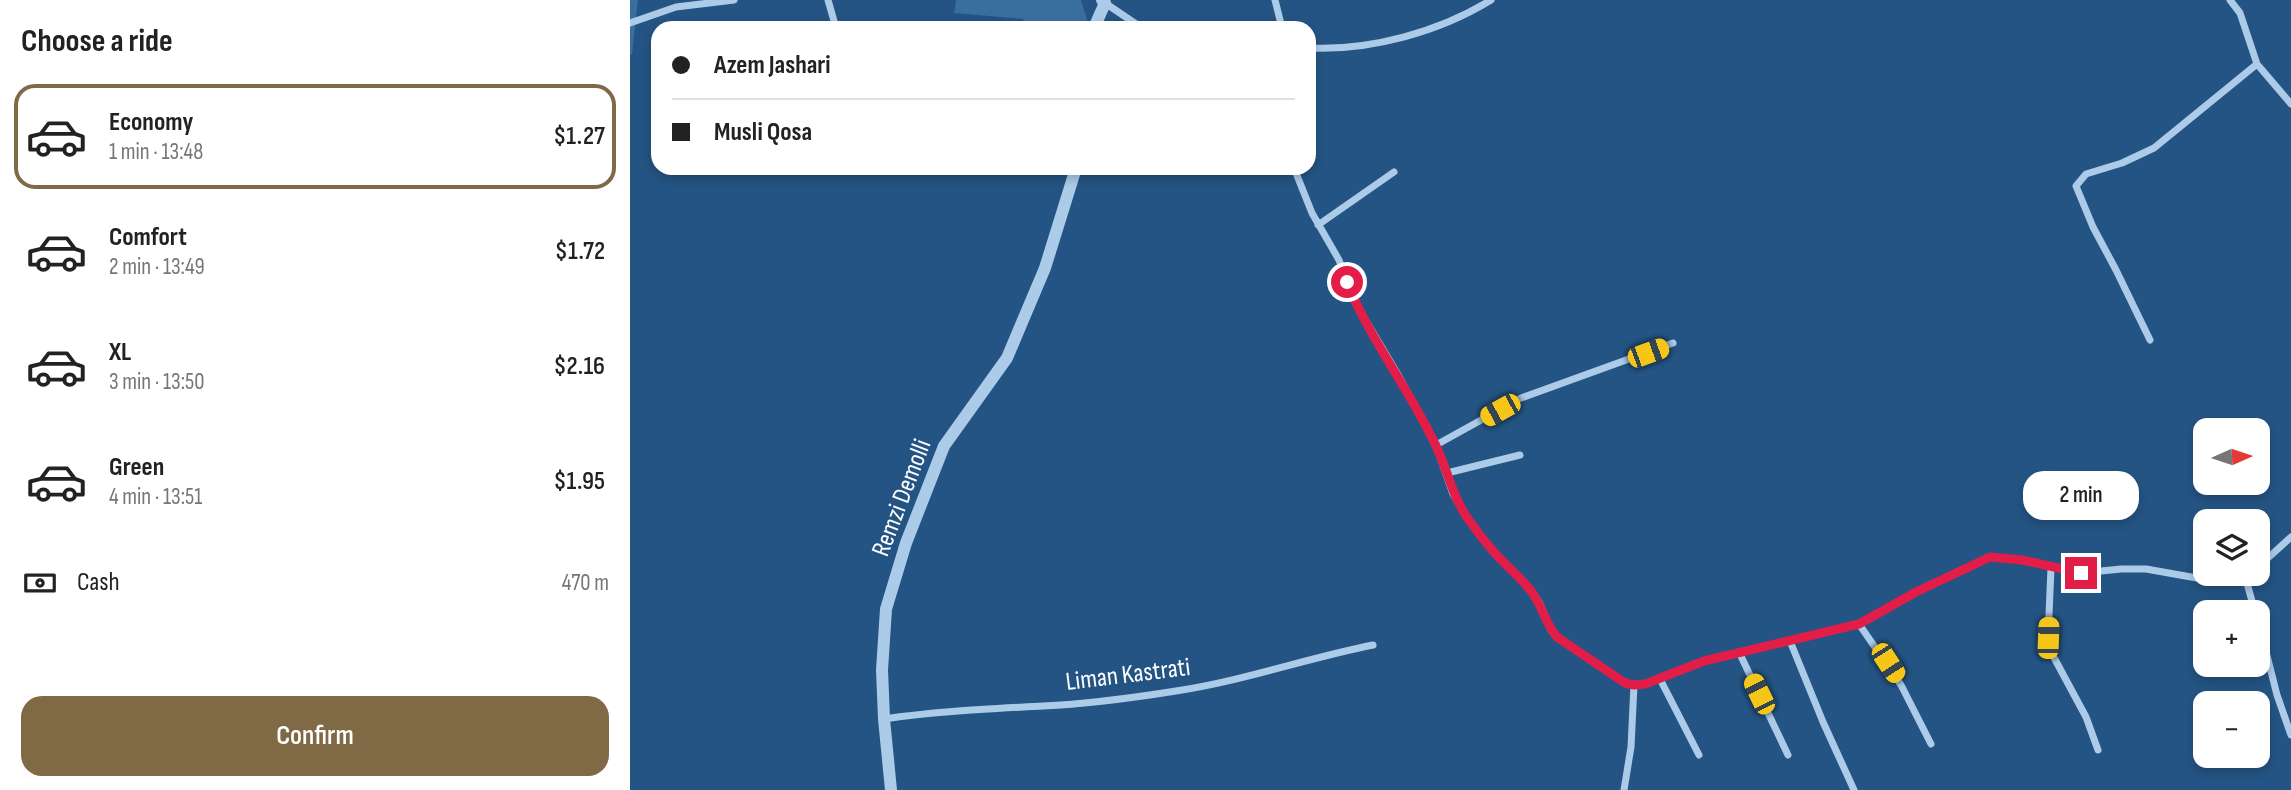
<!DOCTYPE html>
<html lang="en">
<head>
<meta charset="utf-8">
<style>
	:root { --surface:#fff; --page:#f6f6f6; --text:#222; --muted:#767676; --line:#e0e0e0; --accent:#806a45 }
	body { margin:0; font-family:"Sofia Sans Condensed",sans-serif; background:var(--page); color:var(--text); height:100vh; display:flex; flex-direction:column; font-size:26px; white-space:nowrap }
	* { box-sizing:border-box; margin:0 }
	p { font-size:23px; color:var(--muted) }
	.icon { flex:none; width:38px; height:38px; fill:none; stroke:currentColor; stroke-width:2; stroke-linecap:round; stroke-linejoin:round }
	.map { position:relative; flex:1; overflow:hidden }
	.drawer { display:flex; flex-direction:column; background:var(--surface); width:630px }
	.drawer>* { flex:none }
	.banner { position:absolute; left:21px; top:21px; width:665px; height:154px; border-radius:21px; box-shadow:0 4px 10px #0003; display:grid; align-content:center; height:154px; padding:0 21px; background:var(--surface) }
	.needle { width:46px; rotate:87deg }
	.tools { position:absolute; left:1563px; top:418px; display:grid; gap:14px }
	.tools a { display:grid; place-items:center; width:77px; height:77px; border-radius:14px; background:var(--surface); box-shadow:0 4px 10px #0003; font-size:35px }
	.end { position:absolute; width:32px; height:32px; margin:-16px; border:9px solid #e11d48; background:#fff; box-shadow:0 0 0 4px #fff }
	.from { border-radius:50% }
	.bubble { position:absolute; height:49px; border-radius:21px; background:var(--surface); box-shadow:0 4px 10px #0003; font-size:23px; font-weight:600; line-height:49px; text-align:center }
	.car { position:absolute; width:21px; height:42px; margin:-21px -10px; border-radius:9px; box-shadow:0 0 5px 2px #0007; background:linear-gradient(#f5c518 24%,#345 0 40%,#f5c518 0 76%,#345 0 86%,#f5c518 0) }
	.banner b { display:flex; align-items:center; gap:24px; height:66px; font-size:26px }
	.banner b+b { border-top:2px solid var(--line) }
	.banner i { width:18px; height:18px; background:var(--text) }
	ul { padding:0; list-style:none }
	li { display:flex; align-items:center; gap:21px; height:105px; margin:0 14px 10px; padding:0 7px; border:4px solid transparent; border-radius:21px }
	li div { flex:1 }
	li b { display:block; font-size:26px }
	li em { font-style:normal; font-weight:600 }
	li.on { border-color:var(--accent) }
	li>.icon { width:63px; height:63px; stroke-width:1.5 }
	h2 { padding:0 21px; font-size:32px; line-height:84px }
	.pay { display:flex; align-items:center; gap:18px; height:77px; padding:0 21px; font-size:26px }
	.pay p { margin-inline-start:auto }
	.button { display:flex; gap:14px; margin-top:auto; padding:14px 21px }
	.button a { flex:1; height:80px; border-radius:21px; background:var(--accent); color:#fff; font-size:28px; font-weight:600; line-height:80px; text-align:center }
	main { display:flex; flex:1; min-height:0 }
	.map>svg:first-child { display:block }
	.green { fill:#386ea0 }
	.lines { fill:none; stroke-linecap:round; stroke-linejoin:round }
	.minor { stroke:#accbe8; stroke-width:7 }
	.tertiary { stroke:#accbe8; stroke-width:12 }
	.route { stroke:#e11d48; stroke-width:9 }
	.labels { text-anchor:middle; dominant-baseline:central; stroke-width:5; stroke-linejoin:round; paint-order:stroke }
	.street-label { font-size:26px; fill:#fff; stroke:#245483 }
</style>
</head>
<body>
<main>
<section class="drawer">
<h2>Choose a ride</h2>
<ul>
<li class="on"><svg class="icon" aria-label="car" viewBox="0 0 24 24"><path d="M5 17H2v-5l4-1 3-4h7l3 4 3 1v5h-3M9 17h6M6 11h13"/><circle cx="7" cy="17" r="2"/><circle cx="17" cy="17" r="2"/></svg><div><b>Economy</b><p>1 min · 13:48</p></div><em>$1.27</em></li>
<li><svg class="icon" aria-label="car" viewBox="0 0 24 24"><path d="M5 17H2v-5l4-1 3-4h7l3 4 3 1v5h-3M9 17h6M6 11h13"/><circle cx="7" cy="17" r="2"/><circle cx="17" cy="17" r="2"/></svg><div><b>Comfort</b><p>2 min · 13:49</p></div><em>$1.72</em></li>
<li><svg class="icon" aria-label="car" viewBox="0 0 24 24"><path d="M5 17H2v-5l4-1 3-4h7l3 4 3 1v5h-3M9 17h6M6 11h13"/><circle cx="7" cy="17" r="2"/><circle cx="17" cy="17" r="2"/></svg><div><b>XL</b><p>3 min · 13:50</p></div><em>$2.16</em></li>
<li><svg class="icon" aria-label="car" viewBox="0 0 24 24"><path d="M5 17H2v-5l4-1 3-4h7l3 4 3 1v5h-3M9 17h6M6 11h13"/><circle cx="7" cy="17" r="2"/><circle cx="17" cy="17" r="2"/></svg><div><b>Green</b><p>4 min · 13:51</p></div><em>$1.95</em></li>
</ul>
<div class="pay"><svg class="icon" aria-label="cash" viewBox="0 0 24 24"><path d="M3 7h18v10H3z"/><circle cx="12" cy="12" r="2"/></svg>Cash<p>470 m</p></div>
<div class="button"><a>Confirm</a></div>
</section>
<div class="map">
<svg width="1661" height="790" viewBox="0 0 1661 790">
	<rect width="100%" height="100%" fill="#245483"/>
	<path class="green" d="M0,0H8L2,54L0,55Z
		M326,0H451L458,23L457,28H395L393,19L324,13Z"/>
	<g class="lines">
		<path class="minor" d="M198,0L206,28
			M645,0L652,28
			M1600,0L1610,13L1627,64L1661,104
			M475,3L512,28
			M0,23L46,7L104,0
			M679,48C740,51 809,32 861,0
			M220,168V170
			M664,168L682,213L709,260L726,304L767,373L806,445L823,494L840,522L864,553L900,589L909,602L921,630L927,637L995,683L1004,685L1015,684L1074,661L1229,624L1286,592L1360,557L1392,560L1451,573L1491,569H1516L1578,580L1593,581L1605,579L1618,574
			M688,225L764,172
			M1520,340L1486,270L1463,227L1446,186L1456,174L1492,163L1524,148L1627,64
			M806,445L891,398L1043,343
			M817,473L890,455
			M1628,567L1661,537
			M1421,568L1418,638L1421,652L1456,717L1468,750
			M1615,576L1625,612
			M1628,620L1647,695L1661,735
			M1229,624L1271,685L1301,744
			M1160,641L1193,722L1224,790
			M1109,652L1158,755
			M1030,679L1069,755
			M254,719C307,711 360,709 413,706C458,704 502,698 546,691C613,681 677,658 743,645
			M994,790L1001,747L1004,685"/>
		<path class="tertiary" d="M464,28L475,3L472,0
			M261,790L254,719L252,670L256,609L276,543L314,446L377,358L415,268L446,168"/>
	</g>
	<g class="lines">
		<path class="route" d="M717,282C740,340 780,390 806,446C819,473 822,498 841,523C848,533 856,543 864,552C876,566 890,577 901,591C912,605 915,623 927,637L995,683L1004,685L1015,684L1074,661L1229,624L1286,592L1360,557L1392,560L1451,573"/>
	</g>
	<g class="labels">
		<g class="street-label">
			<text transform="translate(272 498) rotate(-69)">Remzi Demolli</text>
			<text transform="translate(498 675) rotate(-7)">Liman Kastrati</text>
		</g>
	</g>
</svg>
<div class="tools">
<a><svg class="needle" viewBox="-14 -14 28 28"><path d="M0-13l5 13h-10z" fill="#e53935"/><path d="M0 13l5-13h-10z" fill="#767676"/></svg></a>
<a><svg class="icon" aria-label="layers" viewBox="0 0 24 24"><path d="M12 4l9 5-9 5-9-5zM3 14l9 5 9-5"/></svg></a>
<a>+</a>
<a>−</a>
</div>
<i class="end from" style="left:717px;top:282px"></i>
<i class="end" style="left:1451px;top:573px"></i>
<div class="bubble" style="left:1393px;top:471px;width:116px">2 min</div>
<i class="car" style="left:1018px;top:353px;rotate:70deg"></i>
<i class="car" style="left:870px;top:410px;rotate:241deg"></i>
<i class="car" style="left:1418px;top:638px;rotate:2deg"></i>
<i class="car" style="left:1258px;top:663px;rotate:147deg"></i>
<i class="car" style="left:1129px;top:694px;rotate:334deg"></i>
<div class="banner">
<b><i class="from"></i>Azem Jashari</b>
<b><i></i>Musli Qosa</b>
</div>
</div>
</main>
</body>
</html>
